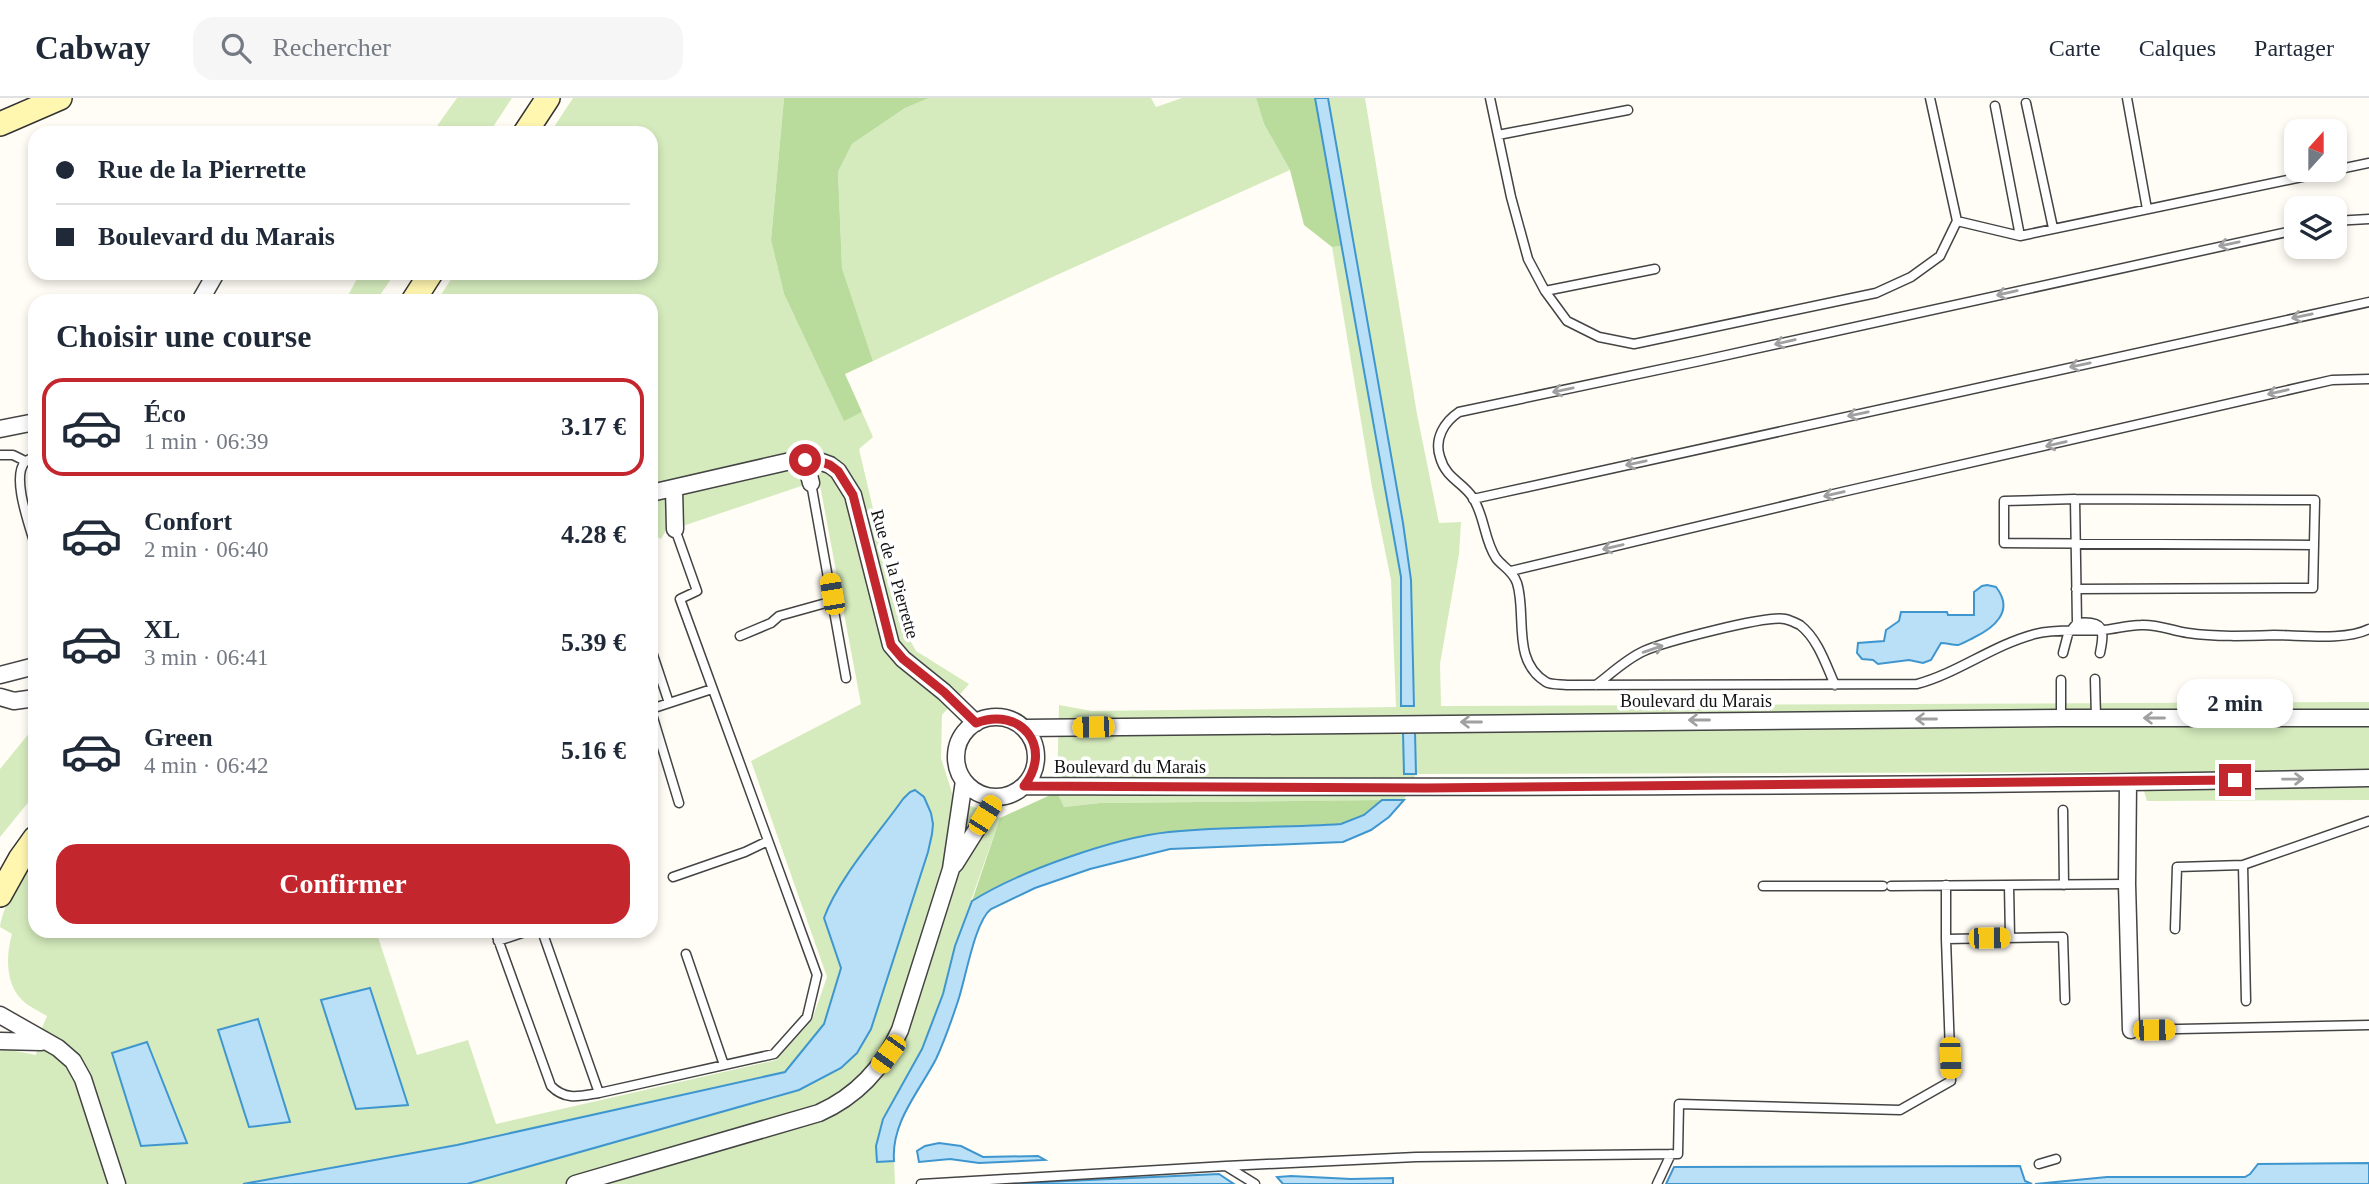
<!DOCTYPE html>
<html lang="fr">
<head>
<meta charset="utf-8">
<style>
	:root { --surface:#fff; --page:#f6f6f7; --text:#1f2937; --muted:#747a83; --line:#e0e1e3; --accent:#c4262e }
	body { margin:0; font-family:"Times New Roman",serif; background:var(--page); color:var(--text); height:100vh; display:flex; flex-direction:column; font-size:26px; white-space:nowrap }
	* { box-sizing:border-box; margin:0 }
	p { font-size:23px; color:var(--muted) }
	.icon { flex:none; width:38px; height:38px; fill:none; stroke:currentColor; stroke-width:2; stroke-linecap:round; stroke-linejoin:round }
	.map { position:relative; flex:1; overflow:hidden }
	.panel { position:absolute; left:28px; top:196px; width:630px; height:644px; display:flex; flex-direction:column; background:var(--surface); border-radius:21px; box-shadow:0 4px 10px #0003 }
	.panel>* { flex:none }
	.hud { position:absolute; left:28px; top:28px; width:630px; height:154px; border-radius:21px; box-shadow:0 4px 10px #0003; display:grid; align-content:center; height:154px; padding:0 28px; background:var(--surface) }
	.needle { width:46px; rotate:21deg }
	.fabs { position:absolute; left:2284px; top:21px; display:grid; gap:14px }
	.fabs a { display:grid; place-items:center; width:63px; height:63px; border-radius:14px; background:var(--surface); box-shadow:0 4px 10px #0003; font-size:35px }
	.end { position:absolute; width:32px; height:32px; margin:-16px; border:9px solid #c4262e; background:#fff; box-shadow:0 0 0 4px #fff }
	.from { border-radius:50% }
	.bubble { position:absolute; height:49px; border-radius:21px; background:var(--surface); box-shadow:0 4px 10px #0003; font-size:23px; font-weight:600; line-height:49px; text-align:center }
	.car { position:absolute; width:21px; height:42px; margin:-21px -10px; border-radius:9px; box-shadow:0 0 5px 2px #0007; background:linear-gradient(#f5c518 24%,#345 0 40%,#f5c518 0 76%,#345 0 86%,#f5c518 0) }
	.hud b { display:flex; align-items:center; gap:24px; height:66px; font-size:26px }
	.hud b+b { border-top:2px solid var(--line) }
	.hud i { width:18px; height:18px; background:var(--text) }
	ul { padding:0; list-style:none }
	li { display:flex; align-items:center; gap:21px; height:98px; margin:0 14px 10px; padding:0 14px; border:4px solid transparent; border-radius:21px }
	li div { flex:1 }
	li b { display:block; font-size:26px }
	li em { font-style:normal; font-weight:600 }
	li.selected { border-color:var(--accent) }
	li>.icon { width:63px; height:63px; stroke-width:1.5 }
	h2 { padding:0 28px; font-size:32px; line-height:84px }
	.primary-button { display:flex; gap:14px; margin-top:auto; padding:14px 28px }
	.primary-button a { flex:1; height:80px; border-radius:21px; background:var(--accent); color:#fff; font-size:28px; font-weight:600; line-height:80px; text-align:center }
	header { display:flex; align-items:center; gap:42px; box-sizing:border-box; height:98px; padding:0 35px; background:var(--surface); border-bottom:2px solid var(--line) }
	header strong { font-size:33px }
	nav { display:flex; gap:38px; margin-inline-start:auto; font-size:24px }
	.search { width:490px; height:63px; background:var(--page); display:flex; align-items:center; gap:18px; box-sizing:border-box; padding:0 24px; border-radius:21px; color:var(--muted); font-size:26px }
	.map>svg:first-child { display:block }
	.green { fill:#d5ebbd }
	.forest { fill:#b9dc9c }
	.water { fill:#b9e0f7; stroke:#3f96cf; stroke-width:2 }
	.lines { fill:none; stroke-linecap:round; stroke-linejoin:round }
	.lane-casing { stroke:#444; stroke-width:11 }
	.street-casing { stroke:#444; stroke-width:19 }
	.secondary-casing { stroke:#333; stroke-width:26 }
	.lane { stroke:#fff; stroke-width:8 }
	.street { stroke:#fff; stroke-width:16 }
	.secondary { stroke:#fff6b0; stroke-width:23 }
	.oneway { stroke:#a0a0a0 }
	.route { stroke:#c4262e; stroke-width:9 }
	.labels { text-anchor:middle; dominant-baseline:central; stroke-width:7; stroke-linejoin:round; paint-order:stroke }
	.street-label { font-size:18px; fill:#111; stroke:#fff }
</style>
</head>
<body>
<header>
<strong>Cabway</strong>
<div class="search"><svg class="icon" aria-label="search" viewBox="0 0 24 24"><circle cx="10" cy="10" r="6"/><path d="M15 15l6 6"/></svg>Rechercher</div>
<nav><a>Carte</a><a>Calques</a><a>Partager</a></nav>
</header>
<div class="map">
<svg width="2369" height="1086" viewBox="0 0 2369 1086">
	<rect width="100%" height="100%" fill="#fffdf5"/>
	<path class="green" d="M457,0H512L489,35H432Z
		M573,0H784L771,142L784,196L844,322L862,314L873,339L859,351L899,522L916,553L969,586L942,617L941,660L954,701L1000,720L955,848L943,896L922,951L905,984L878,1064L894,1063L895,1086H0V953L5,951L36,957L42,930L47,918C39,913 29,909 22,902C5,885 6,857 12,836L0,829C3,806 21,779 35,761V833H376L417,957L468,942L496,1026L776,962L812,922L827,879L751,663L861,606L819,382L665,434L661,441L651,436V203H437L455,175H651V35H550Z
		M929,0H1151L1156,9L1182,0H1256L1264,26L1290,72L1048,181L873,263L842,170L838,74L852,46L905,10Z
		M1328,0H1365L1417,316L1439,425L1461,424L1459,456L1440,566L1441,608L2369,604V702L2147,703L2138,674L1416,676L1404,702L1100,705L1064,709L1057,694L1059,607L1092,613L1396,609L1391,482L1372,389L1332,149L1342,148L1401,479V608H1415L1408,457Z
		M360,175H395L376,203H345Z
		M35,628V696L0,739V671Z"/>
	<path class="forest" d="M784,0H929L905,10L852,46L838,74L842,170L873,263L845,276L862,314L844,323L784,196L771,142Z
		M1256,0H1315L1342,148L1332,149L1304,127L1290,72L1264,26Z
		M1057,694L1064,709L1100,705L1382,702L1364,717L1341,726C1284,730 1226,728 1169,734C1113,740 1020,773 972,803L1000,720Z"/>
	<path class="water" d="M1315,0H1328L1403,425L1411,482L1414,608H1401V479Z
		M1987,487L1996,489C2015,513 1994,530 1973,540C1969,542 1962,546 1958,547C1953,547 1946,545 1941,545L1931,562L1923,565L1909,562L1878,566L1873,562L1862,561L1857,555L1858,545L1884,543L1886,532L1899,523L1901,514H1947L1948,517H1974V494L1982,488Z
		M1403,634H1415L1416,676H1404Z
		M915,692L924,699L931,715L933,726L932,736L928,754L871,931L857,955L841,970L799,992L467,1086H243L457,1047L785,974L824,926L841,870L824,820C838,781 879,735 903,701L910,694Z
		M1382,702H1404L1389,719L1371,732L1343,744L1170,751L1090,771L1035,790L991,811C974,824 965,885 957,906C951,924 944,944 936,961C919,994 891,1024 894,1063L877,1064L876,1048L883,1021L922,951L943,896L955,848L972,803C1020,773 1113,740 1169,734C1226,728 1284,730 1341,726L1364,717Z
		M370,890L408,1007L356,1011L321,902Z
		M258,921L290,1024L249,1029L218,932Z
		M147,944L187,1045L141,1048L112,955Z
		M939,1045L961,1048L983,1059L1038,1058L1045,1062L979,1065L950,1061L919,1064L917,1053L925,1048Z
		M2369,1065V1086H2035L2107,1079H2245L2250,1076L2258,1066Z
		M2020,1068L2025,1083L2032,1086H1666L1674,1069Z
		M1219,1076L1234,1086H1002Z
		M1291,1078L1351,1081L1393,1080V1086H1283L1277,1079Z"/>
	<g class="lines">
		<g class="lane-casing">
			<path id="lane" d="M1490,0L1511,99L1528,161L1545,193L1655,171
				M1930,0L1957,123L2020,138L2369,65
				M2127,0L2147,111
				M2026,5L2053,130
				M1995,8L2020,138
				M1498,37L1628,12
				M2334,123L2369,121
				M2296,132L1700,263L1459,314C1444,324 1434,341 1440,359C1446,381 1463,384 1473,400C1485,419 1484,442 1496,460C1503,469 1513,473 1517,485C1527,516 1511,563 1546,584C1551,587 1561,586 1567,587L1917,586C1958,575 1993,547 2035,536C2059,530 2080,534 2104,532C2116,531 2128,527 2141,527C2158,526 2172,533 2188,535C2216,539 2245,538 2274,537C2300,537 2346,543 2369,531
				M1545,193L1567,223L1599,239L1634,246L1876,195L1911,179L1940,158L1957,123
				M0,357H13L25,363
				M35,359C33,359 26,363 25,364C11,379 30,429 35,447
				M811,385L846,580
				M1473,401L2369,204
				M2075,401L2004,403V445L2314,447
				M1511,473L1842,394L2332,282L2369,281
				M2077,525C2104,522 2105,531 2100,555
				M740,538L771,525L779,518L833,503
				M651,551L669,605
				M2063,555L2068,536L2077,525L2075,401L2315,402L2313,490L2076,491
				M2095,581L2096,620
				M2061,582V620
				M1596,587C1611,576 1626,561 1644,553C1664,544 1766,517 1785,521C1790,522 1796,525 1800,527C1818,541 1826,567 1835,587
				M651,611L712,591
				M651,613L679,705
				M2063,712L2064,787
				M2243,767L2246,903
				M673,779L745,754L768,743
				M2009,787L2010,840
				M1763,788H1883
				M1891,788L2127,786
				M2175,831L2177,769L2243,767L2369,723
				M495,833L551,988C566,1003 580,998 599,995L542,833
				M1946,841L2063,839L2065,902
				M498,843L528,833
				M686,856L724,967
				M2131,932L2369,927
				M599,995L774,956L807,919L817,877L680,501L697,493L675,431
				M2039,1066L2056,1061
				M1226,1068L1416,1059L1678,1056L1679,1006L1900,1012L1951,983L1946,841V787
				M921,1086L1226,1068L1255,1086
				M1657,1086L1671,1056"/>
		</g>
		<g class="street-casing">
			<path id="street" d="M200,203L216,175
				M0,331L35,324
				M805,362L811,385
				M674,390L675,431
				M651,395L795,362L819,363L830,367L838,373L853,397L891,547L903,561L944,594L976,625
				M0,577L35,568
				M0,599L14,603L35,600
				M956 659a40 40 0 1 1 80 0a40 40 0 1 1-80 0Z
				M1024,630L2061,620H2369
				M2128,685L2127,786L2131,932
				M1024,688C1473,690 1921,689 2369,680
				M955,766L997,699
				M0,917L58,950L73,963L83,981L117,1086
				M0,943L41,944
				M575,1086L819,1015C857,998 883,970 900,932L951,771L964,683"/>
		</g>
		<g class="secondary-casing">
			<path id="secondary" d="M0,26L60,0
				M525,35L548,0
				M413,203L431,175
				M0,797L20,761L35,740"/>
		</g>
		<use href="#lane" class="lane"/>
		<use href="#street" class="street"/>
		<use href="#secondary" class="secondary"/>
	</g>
	<defs><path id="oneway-shaft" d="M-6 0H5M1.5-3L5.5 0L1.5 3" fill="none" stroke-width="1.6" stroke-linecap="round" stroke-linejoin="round" transform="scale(1.75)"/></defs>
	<g class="oneway">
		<use href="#oneway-shaft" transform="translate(2229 146) rotate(168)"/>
		<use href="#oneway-shaft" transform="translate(2007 195) rotate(167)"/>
		<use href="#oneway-shaft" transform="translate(2302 218) rotate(168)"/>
		<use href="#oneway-shaft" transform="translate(1785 244) rotate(167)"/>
		<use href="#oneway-shaft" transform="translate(2080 267) rotate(168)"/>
		<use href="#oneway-shaft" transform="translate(1563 292) rotate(168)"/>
		<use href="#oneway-shaft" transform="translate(2278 294) rotate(167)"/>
		<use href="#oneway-shaft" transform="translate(1858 316) rotate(168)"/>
		<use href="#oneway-shaft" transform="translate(2056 346) rotate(167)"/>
		<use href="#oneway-shaft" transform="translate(1636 365) rotate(168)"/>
		<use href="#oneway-shaft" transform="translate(1834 396) rotate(167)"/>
		<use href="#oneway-shaft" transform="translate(1613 449) rotate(167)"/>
		<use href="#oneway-shaft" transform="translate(1653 551) rotate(-19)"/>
		<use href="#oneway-shaft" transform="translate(2154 620) rotate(-180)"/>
		<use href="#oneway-shaft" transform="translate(1926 621) rotate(180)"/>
		<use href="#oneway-shaft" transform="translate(1699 622) rotate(180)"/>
		<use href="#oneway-shaft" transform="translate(1471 624) rotate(180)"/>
		<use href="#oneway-shaft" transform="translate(2293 681) rotate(-1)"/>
	</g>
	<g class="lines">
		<path class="route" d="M805,362L819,363L830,367L838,373L853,397L891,547L903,561L944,594L976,625C1021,608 1054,649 1024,688L1426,690L2235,682"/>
	</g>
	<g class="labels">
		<g class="street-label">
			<text transform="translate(895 476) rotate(74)">Rue de la Pierrette</text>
			<text x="1696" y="603">Boulevard du Marais</text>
			<text x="1130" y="669">Boulevard du Marais</text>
		</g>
	</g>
</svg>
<div class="fabs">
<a><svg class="needle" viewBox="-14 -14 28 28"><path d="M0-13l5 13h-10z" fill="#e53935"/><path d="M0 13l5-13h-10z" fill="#747a83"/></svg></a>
<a><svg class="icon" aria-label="layers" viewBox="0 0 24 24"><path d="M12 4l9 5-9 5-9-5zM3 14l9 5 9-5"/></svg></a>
</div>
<i class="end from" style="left:805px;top:362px"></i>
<i class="end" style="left:2235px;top:682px"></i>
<div class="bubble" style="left:2177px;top:581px;width:116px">2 min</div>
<i class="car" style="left:832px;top:496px;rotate:350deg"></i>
<i class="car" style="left:1093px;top:629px;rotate:269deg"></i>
<i class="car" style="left:985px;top:717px;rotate:32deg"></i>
<i class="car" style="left:1989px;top:840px;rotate:89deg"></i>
<i class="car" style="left:2154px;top:932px;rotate:89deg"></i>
<i class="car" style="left:888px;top:956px;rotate:216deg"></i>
<i class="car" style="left:1950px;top:960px;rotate:178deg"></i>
<div class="hud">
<b><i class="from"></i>Rue de la Pierrette</b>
<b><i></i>Boulevard du Marais</b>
</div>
<section class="panel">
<h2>Choisir une course</h2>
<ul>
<li class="selected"><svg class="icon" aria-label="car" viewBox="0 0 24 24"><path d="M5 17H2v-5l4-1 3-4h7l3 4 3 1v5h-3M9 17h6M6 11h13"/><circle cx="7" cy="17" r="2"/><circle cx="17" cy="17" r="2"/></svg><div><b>Éco</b><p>1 min · 06:39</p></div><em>3.17 €</em></li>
<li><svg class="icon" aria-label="car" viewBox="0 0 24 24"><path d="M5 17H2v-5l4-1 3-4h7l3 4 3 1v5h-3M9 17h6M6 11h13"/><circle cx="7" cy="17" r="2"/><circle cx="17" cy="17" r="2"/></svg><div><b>Confort</b><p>2 min · 06:40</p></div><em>4.28 €</em></li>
<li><svg class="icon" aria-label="car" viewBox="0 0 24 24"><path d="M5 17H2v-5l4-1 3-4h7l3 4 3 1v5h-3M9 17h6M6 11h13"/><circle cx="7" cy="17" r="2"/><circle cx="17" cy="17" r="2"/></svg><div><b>XL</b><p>3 min · 06:41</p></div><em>5.39 €</em></li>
<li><svg class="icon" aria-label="car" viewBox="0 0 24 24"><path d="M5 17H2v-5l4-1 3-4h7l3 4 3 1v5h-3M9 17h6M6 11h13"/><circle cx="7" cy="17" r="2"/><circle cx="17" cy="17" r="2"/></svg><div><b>Green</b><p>4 min · 06:42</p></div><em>5.16 €</em></li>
</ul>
<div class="primary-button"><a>Confirmer</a></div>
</section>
</div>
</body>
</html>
